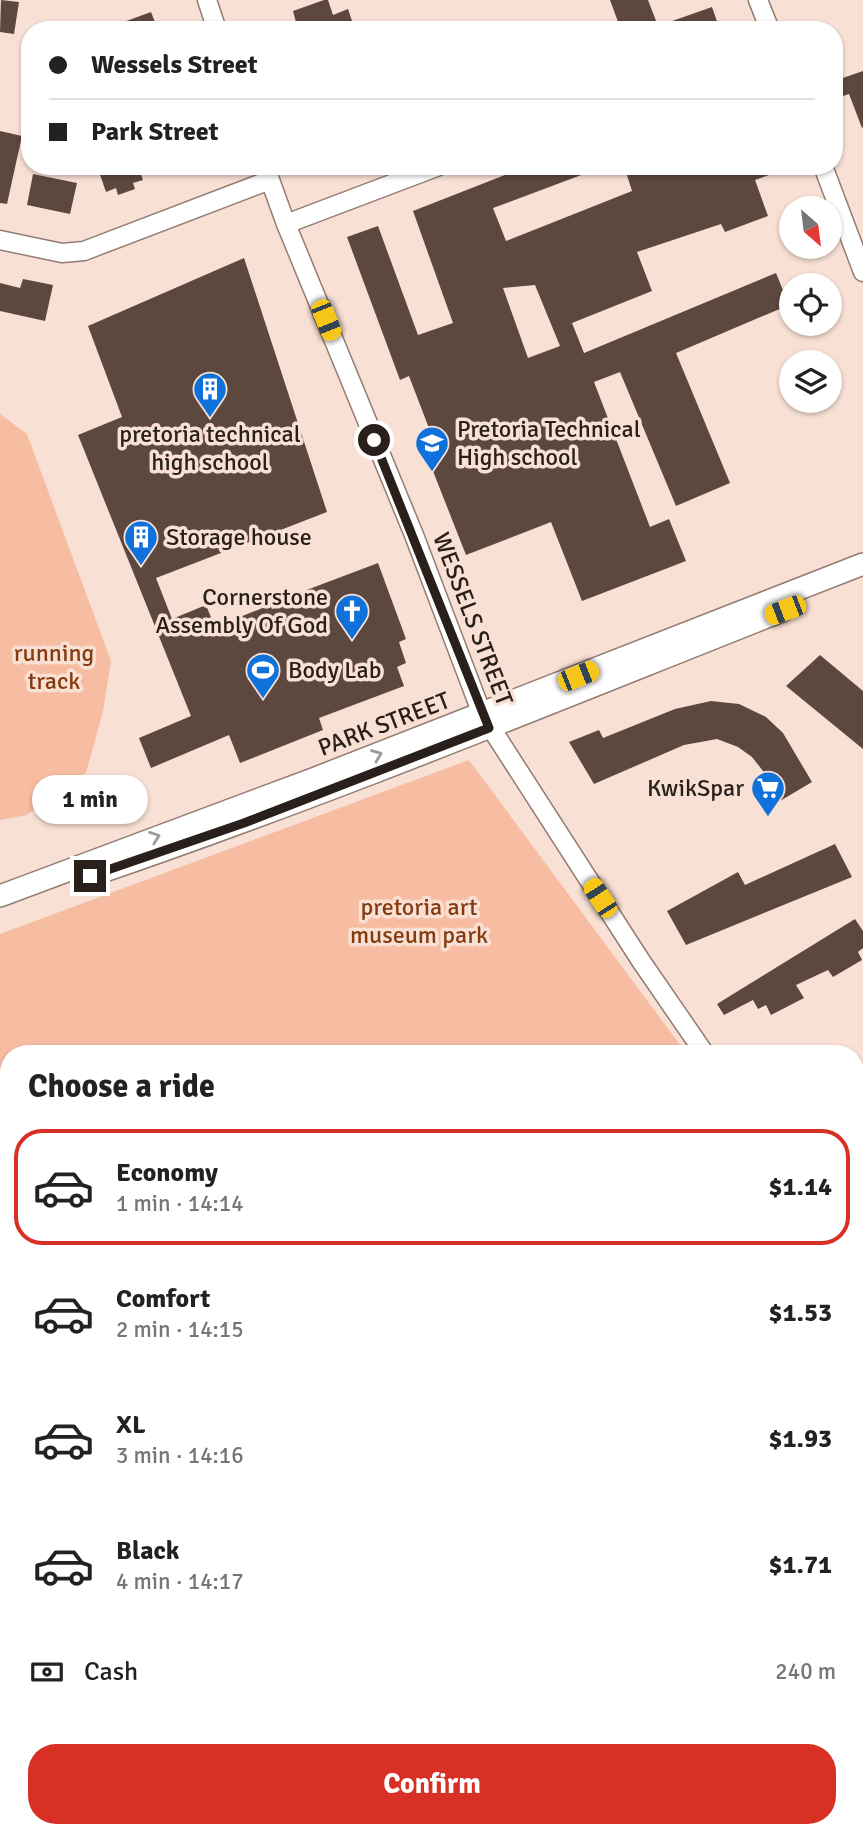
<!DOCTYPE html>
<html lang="en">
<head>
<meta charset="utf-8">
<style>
	:root { --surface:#fff; --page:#f6f6f6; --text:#222; --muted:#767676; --line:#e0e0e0; --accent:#d93025 }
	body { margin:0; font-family:Signika,sans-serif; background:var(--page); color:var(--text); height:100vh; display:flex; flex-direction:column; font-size:26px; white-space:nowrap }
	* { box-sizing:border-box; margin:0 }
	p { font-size:23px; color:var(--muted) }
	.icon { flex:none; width:38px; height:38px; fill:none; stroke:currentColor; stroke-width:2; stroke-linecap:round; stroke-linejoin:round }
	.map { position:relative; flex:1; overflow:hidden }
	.sheet { position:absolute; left:0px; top:1045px; width:864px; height:793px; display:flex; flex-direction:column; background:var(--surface); border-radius:28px 28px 0 0; box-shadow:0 2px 5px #0004 }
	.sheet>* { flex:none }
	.guide { position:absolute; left:21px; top:21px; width:822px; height:154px; border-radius:28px; box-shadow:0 2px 5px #0004; display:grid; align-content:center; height:154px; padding:0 28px; background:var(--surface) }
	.needle { width:46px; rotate:152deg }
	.controls { position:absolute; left:779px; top:196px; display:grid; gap:14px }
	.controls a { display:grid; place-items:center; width:63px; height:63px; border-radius:50%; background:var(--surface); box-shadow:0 2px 5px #0004; font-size:35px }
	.end { position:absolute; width:32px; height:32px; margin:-16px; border:9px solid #29201c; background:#fff; box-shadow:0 0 0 4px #fff }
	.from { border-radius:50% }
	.bubble { position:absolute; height:49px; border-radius:24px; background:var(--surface); box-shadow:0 2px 5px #0004; font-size:23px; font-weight:700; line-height:49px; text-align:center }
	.car { position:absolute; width:21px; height:42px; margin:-21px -10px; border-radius:9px; box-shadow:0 0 5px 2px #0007; background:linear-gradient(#f5c518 24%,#345 0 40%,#f5c518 0 76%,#345 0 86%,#f5c518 0) }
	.guide b { display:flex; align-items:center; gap:24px; height:66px; font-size:26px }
	.guide b+b { border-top:2px solid var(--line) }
	.guide i { width:18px; height:18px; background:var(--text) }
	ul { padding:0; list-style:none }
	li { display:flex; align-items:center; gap:21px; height:116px; margin:0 14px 10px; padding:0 14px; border:4px solid transparent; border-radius:28px }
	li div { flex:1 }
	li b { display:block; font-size:26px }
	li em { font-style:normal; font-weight:700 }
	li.selected { border-color:var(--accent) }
	li>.icon { width:63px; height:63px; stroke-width:1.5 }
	h2 { padding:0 28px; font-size:32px; line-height:84px }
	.pay { display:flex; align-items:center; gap:18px; height:77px; padding:0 28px; font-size:26px }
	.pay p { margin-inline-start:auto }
	.cta { display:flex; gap:14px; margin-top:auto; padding:14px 28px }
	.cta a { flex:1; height:80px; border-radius:28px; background:var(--accent); color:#fff; font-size:28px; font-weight:700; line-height:80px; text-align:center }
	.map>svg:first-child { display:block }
	.green { fill:#f7bda2 }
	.building { fill:#5d483f; fill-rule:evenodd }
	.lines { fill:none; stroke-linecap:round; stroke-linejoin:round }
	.minor-casing { stroke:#937c72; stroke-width:21 }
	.tertiary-casing { stroke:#937c72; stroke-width:24 }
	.primary-casing { stroke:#937c72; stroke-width:32 }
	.minor { stroke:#fff; stroke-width:18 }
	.tertiary { stroke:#fff; stroke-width:21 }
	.primary { stroke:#fff; stroke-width:28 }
	.oneway { stroke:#9f9b99 }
	.route { stroke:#29201c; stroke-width:9 }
	.labels { text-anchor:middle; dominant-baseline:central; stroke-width:7; stroke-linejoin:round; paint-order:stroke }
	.poi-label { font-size:24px; fill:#29201c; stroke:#f9e0d4; text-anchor:start }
	.street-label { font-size:24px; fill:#29201c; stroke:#f9e0d4 }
	.park-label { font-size:24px; fill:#853a0f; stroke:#f9e0d4 }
</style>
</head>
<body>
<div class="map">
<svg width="863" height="1837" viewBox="0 0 863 1837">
	<rect width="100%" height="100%" fill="#f9e0d4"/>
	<path class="green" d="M0,414L27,434L111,661L103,711L86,773L27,815L0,820Z
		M469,760L686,1053L9,1054V1351L0,1338V934Z"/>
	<path class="building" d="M1,0L19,2L14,34L0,32Z
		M324,0H328L333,15L348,9L355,30H298L293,11Z
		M610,0H648L658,26L712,7L720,30H621Z
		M151,12L158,30H108L107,28Z
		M863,71V127L862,128L849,94L843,96L837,80Z
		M0,131L22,136L7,204L0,203Z
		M97,166H138L143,180L133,183L135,189L118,195L116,188L106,192Z
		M528,166H600V168L493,208L506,241L632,191L624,166H785L786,169L755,180L768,216L725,232L721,224L637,252L652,291L572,323L584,353L776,273L789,305L676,353L730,483L676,506L620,372L594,382L650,527L669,519L686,561L582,601L551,522L466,555L429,461L440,457L409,376L400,380L347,237L378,226L418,335L453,323L413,211ZM535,285L560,346L528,358L503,288Z
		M33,174L77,183L70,214L27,205Z
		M244,258L327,512L156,578L172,619L206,605L215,627L270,605L272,609L306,597L304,591L378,563L406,639L399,642L406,663L397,667L404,686L319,718L323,730L240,763L229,735L151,768L139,738L191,716L78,435L122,417L88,326Z
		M23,279L53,285L45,321L0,311V283L20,288Z
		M820,655L863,691V749L786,686Z
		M711,701L739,704L766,717L783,733L812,782L780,801L763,771L752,757L738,747L717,739L684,745L594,784L569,742L599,730L603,738L675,709Z
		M835,844L852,877L686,945L667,911L738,872L745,885Z
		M855,919L863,931V948L858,952L862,960L833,977L828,970L796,985L804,998L771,1015L766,1005L758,1009L753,1000L724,1015L717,1004Z"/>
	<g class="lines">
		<g class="minor-casing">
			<path id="minor" d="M207,0L217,30
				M758,0L770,30
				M265,166L286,224L414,535L482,714L641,961L705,1054
				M823,166L863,272
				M286,224L439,166
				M0,240L62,253L84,251L270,180
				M856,1291L863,1303
				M0,1367L9,1381
				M294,1829L300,1837"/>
		</g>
		<g class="tertiary-casing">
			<path id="tertiary" d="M90,876C325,796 552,702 782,611
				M0,896L313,779L863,564"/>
		</g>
		<g class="primary-casing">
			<path id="primary" d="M856,1203L863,1199
				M0,1739L9,1734
				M856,1802L863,1798
				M800,1837L813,1829"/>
		</g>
		<use href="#minor" class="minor"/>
		<use href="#tertiary" class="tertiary"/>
		<use href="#primary" class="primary"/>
	</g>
	<defs><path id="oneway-chevron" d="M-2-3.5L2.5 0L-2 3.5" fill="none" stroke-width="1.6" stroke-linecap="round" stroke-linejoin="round" transform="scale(1.75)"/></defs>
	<g class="oneway">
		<use href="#oneway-chevron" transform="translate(377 755) rotate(-21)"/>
		<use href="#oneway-chevron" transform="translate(155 837) rotate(-20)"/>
	</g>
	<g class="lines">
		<path class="route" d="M90,876L244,823L489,728L374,440"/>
	</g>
	<defs>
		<g id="building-pin" transform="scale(1.75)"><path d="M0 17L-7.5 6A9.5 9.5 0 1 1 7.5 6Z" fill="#0f71da" stroke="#f9e0d4"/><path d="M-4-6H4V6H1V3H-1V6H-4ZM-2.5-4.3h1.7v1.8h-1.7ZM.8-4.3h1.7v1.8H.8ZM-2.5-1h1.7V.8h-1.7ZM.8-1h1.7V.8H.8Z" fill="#fff"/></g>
		<g id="school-pin" transform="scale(1.75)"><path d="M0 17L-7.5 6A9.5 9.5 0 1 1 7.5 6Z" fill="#0f71da" stroke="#f9e0d4"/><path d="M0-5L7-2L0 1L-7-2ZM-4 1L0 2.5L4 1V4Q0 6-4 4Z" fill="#fff"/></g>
		<g id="church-pin" transform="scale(1.75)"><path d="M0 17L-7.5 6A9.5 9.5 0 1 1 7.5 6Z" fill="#0f71da" stroke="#f9e0d4"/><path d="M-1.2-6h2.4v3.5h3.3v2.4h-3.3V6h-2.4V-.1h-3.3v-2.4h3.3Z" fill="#fff"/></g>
		<g id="stadium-pin" transform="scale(1.75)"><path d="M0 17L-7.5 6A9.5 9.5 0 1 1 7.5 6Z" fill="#0f71da" stroke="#f9e0d4"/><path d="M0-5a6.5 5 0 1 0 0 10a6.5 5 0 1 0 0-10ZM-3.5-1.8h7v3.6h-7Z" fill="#fff"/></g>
		<g id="supermarket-pin" transform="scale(1.75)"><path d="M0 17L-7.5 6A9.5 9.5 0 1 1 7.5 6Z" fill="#0f71da" stroke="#f9e0d4"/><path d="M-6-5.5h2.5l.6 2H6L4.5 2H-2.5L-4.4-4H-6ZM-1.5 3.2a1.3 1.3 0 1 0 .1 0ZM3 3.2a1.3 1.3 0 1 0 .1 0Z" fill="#fff"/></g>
	</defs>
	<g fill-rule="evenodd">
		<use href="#building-pin" x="210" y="389"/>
		<use href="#school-pin" x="432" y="443"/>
		<use href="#building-pin" x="141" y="537"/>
		<use href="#church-pin" x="352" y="611"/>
		<use href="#stadium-pin" x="263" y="670"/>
		<use href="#supermarket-pin" x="768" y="788"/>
	</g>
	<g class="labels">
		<g class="poi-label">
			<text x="457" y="429">Pretoria Technical<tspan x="457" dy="28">High school</tspan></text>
			<text x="210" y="434" text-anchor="middle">pretoria technical<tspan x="210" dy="28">high school</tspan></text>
			<text x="166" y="537">Storage house</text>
			<text x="328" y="597" text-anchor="end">Cornerstone<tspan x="328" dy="28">Assembly Of God</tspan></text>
			<text x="288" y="670">Body Lab</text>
			<text x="744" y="788" text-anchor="end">KwikSpar</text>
		</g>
		<g class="street-label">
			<text transform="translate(473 619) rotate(69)">WESSELS STREET</text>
			<text transform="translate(384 724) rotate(-21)">PARK STREET</text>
		</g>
		<g class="park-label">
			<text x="54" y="653">running<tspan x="54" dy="28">track</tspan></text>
			<text x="419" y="907">pretoria art<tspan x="419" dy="28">museum park</tspan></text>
		</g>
	</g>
</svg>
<div class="controls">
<a><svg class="needle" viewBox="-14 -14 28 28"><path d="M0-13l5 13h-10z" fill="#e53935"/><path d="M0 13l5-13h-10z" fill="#767676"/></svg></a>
<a><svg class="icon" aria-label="locate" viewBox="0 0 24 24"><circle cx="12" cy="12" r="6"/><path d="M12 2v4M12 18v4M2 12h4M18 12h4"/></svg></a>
<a><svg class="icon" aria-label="layers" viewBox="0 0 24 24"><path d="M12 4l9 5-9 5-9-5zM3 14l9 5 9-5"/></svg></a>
</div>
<i class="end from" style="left:374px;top:440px"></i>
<i class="end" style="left:90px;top:876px"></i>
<div class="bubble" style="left:32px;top:775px;width:116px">1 min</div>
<i class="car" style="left:326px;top:320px;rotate:158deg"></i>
<i class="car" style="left:785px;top:610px;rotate:249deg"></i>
<i class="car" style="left:578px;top:676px;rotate:68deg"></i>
<i class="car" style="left:600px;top:898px;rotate:327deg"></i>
<div class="guide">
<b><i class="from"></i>Wessels Street</b>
<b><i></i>Park Street</b>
</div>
<section class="sheet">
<h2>Choose a ride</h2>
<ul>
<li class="selected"><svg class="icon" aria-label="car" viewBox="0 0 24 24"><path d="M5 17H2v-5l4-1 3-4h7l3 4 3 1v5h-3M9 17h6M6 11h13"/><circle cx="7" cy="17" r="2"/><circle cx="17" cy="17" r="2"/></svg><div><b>Economy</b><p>1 min · 14:14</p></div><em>$1.14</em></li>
<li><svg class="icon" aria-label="car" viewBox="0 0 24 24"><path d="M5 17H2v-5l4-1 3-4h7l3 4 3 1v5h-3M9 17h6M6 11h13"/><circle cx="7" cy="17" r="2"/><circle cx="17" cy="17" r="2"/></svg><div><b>Comfort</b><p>2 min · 14:15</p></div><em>$1.53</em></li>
<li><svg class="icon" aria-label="car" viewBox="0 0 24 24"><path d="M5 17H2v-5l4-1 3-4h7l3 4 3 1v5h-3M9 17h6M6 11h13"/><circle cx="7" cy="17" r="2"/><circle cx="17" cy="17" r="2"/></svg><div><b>XL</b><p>3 min · 14:16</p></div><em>$1.93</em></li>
<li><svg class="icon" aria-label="car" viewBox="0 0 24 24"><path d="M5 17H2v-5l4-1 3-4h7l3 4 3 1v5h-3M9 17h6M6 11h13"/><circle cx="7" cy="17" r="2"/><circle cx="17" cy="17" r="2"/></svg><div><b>Black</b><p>4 min · 14:17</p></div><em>$1.71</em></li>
</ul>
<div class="pay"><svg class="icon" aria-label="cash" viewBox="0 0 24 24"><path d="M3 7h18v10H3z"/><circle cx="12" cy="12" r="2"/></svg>Cash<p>240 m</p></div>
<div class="cta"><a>Confirm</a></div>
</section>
</div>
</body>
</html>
